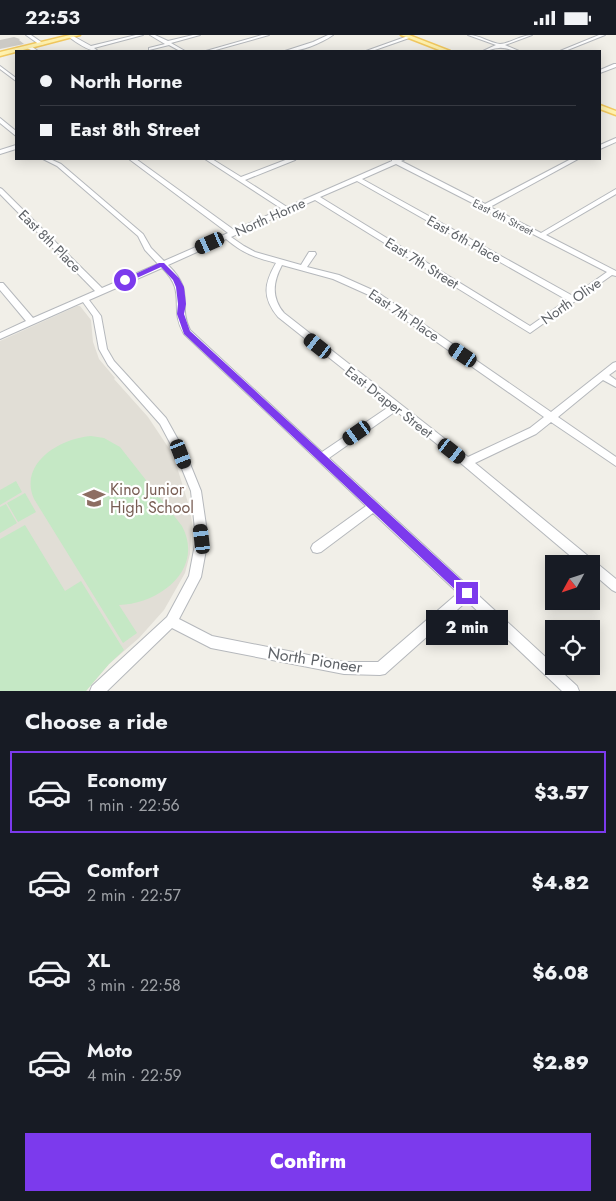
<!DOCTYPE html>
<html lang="en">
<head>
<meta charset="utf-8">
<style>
	:root { --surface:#171b24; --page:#20242c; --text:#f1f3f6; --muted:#9ea1a6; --line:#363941; --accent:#7c3aed }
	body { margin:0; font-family:Jost,sans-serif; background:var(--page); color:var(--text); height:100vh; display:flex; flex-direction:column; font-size:19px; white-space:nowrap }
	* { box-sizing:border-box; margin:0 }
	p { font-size:16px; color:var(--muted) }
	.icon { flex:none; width:28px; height:28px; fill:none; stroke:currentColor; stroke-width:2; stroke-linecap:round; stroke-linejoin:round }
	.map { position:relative; height:656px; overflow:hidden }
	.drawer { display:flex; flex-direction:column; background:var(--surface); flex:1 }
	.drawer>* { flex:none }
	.guide { position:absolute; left:15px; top:15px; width:586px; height:110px; border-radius:0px; box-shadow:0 2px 12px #0003; display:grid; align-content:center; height:110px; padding:0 25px; background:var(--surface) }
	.needle { width:32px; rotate:230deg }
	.fabs { position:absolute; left:545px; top:520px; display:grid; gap:10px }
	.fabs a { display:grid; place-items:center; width:55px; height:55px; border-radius:0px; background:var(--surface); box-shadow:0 2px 12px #0003; font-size:25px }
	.end { position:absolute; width:22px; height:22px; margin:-11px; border:6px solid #7c3aed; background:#fff; box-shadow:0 0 0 2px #fff }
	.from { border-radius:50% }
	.bubble { position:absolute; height:35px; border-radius:0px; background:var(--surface); box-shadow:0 2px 12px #0003; font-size:16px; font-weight:800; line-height:35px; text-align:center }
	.car { position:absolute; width:15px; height:30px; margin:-15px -8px; border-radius:6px; box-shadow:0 0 4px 1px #0007; background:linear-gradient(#222 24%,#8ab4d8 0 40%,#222 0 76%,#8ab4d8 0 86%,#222 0) }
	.guide b { display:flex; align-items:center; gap:18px; height:48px; font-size:19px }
	.guide b+b { border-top:1px solid var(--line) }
	.guide i { width:12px; height:12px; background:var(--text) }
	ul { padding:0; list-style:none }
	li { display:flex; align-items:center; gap:15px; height:82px; margin:0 10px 8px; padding:0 15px; border:2px solid transparent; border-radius:0px }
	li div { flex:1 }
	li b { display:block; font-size:19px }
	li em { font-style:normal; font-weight:800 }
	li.on { border-color:var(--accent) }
	li>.icon { width:45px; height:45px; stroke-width:1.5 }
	h2 { padding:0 25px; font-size:22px; line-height:60px }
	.cta { display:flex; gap:10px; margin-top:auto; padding:10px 25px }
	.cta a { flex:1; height:58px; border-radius:0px; background:var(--accent); color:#fff; font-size:20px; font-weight:800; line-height:58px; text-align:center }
	.status { display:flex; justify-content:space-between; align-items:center; height:35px; padding:0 25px; background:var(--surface); direction:ltr }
	.status svg { height:14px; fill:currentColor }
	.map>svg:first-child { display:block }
	.education { fill:#e1ded6 }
	.green { fill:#c5e8c5 }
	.building { fill:#cccac5 }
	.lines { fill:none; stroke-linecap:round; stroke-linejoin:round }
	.minor-casing { stroke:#b5b8bc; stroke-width:2 }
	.major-casing { stroke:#f2c960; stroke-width:3 }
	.minor { fill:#fff; fill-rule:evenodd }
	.major { fill:#fff2af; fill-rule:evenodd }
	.route { fill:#7c3aed }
	.labels { text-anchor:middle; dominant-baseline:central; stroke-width:4.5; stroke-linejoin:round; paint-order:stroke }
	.far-street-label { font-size:11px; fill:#5f6368; stroke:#fff }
	.street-label { font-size:14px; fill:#5f6368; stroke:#fff }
	.near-education-label { font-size:16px; fill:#785e54; stroke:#fff; text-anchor:start }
	.near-street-label { font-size:16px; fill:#5f6368; stroke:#fff }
</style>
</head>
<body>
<div class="status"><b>22:53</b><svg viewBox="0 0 49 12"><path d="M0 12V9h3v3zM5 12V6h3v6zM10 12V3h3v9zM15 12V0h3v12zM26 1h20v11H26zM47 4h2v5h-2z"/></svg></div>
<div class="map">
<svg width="616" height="656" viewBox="0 0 616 656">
	<rect width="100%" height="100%" fill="#f1efe8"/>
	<path class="education" d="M77,271H80L91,285L93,307L99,324L115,343L114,344L148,382L170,415L177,432L189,471L192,487L190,519L185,538L164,575L139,603L109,629L86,656H0V306Z"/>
	<path class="green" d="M91,401L104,403L120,412L182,491C205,535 159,569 119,570L137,598L123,608L34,464C18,428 61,403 91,401Z
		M16,446L22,457L0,470V455Z
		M25,458L36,477L18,487L7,468Z
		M6,469L17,488L0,498V472Z
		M25,490L65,556L81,546L124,615L109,629L86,656H0V504Z"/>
	<path class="building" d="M14,2L20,4L19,5L24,9L0,14V5Z"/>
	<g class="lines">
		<g class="minor-casing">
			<path id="minor" d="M26,0H31L44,9L40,10Z
				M136,0H143L94,13L98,16C88,16 77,8 69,2L73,1L91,11Z
				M150,0H155L168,6L193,0H200L171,8L185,16H180L169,10L149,15V13L165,9Z
				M262,0H269L212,16H206Z
				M328,0H333C320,9 300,17 285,16L313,7Z
				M468,0C480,0 490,8 500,9C509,9 521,0 532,0L505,10L519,16C512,16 505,12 499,13C493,13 489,16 483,16L496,10Z
				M599,0H605L565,16H560Z
				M408,1L412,2L372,16H366Z
				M27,11H31L38,16H33L27,13Z
				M614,29H616V32L600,38V35Z
				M0,31L16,43V46L0,34Z
				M0,83L16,96V101L0,88Z
				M616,103V107L600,114V110Z
				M16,110V114L0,119V115Z
				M43,124H50L61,129L143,199L151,213L164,226L228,198L129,124H136L234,195L282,174L205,124H212L241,142L288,124H296L295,125L245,145L287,172L392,126V124H405L401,126L485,169L571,124H578L490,172L541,198L616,154V159L546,200L616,236V241L612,240L530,298L315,165L231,202L244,211L255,217L301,230L309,217H315L316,219L307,232L339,240L377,257L551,377L613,328L616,327V335L609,340L616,345V352L603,345L558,382L616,422V431L551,387L536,399L475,428L616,544V557L612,555L591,537V529H580L463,430L396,376L329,423L577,651L579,656H562L467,566L385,639L380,640L344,639L211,613L172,593L107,656H90L92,651L167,582L189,541L196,504L191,456L176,419L160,389L108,330L99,314L93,281L83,267L0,304V298L26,286L0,255V248H3L33,283L95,256L0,159V153L2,154L102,253L158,229L145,215L138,201L57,131ZM396,129L607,237L573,261L362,144ZM357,146L567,265L530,291L320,162ZM226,204C244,219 254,222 276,228C264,249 262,262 278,282L390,371L322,417L190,295C177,268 196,257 168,230ZM282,230L333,244L371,261L544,382L530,393L468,422L284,278C271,262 273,247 282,230ZM162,233C188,258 168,272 184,299L366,471L313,509L311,513L313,517L317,518L321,517L373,478L458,558L378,627H344L212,601L179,584L201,542L208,504L201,456L186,419L166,383L114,326L107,314L101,281L89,265Z"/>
		</g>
		<g class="major-casing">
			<path id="major" d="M70,0H80L0,21V17Z
				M401,0H409L450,16H442Z
				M600,70L616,76V80L600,74Z"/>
		</g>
		<use href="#minor" class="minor"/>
		<use href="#major" class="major"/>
	</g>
	<path class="route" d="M159,228H164L179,243L184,252L186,269L184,279L190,296L471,554L472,558L471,562L467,563L463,562L184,299L177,279L178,269L176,252L173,245L161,232L128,247L122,245Z"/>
	<defs>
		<g id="school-bare" transform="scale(1.725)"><path d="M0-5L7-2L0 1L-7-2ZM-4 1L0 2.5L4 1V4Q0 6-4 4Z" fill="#8d6e63" stroke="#fff" stroke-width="2.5" paint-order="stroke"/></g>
	</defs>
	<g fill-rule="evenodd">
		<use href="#school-bare" x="94" y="463"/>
	</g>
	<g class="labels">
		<g class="far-street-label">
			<text transform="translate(503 182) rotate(27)">East 6th Street</text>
		</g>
		<g class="street-label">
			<text transform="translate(270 182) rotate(-24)">North Horne</text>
			<text transform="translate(464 204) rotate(29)">East 6th Place</text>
			<text transform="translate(50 206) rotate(45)">East 8th Place</text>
			<text transform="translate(422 228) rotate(32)">East 7th Street</text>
			<text transform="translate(571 266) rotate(-35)">North Olive</text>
			<text transform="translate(404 280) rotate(34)">East 7th Place</text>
			<text transform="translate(389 367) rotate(38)">East Draper Street</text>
		</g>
		<g class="near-education-label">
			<text x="110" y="454">Kino Junior<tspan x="110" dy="18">High School</tspan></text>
		</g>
		<g class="near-street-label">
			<text transform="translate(315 625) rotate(9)">North Pioneer</text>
		</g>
	</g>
</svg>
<div class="fabs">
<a><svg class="needle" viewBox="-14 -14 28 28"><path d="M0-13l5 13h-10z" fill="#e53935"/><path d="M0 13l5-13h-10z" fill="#9ea1a6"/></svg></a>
<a><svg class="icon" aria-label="locate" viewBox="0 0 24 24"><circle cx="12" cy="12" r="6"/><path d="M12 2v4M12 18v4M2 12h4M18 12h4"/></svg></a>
</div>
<i class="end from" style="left:125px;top:245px"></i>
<i class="end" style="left:467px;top:558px"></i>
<div class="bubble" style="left:426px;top:575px;width:82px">2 min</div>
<i class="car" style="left:210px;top:208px;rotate:246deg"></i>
<i class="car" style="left:318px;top:311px;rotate:308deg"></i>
<i class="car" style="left:463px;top:320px;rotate:304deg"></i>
<i class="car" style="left:357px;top:398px;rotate:235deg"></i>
<i class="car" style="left:452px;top:416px;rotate:128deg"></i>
<i class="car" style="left:181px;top:419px;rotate:159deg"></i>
<i class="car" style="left:202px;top:504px;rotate:353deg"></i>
<div class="guide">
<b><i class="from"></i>North Horne</b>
<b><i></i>East 8th Street</b>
</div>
</div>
<section class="drawer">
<h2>Choose a ride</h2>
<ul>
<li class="on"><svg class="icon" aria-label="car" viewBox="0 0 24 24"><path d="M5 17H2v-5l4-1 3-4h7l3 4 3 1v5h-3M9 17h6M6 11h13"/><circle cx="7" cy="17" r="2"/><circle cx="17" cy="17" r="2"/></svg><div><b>Economy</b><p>1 min · 22:56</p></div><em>$3.57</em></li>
<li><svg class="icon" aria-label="car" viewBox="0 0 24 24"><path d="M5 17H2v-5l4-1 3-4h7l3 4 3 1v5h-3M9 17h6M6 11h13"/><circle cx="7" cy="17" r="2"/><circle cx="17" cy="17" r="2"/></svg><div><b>Comfort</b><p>2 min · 22:57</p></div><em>$4.82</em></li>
<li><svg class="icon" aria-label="car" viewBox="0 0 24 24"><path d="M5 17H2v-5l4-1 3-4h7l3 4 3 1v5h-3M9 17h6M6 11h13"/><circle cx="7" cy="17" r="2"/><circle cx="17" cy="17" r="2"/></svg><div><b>XL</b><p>3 min · 22:58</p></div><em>$6.08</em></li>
<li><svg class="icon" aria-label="car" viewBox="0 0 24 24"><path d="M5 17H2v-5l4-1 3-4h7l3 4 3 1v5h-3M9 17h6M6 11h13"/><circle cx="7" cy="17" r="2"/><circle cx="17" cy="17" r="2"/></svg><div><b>Moto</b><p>4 min · 22:59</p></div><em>$2.89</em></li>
</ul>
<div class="cta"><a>Confirm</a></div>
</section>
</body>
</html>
